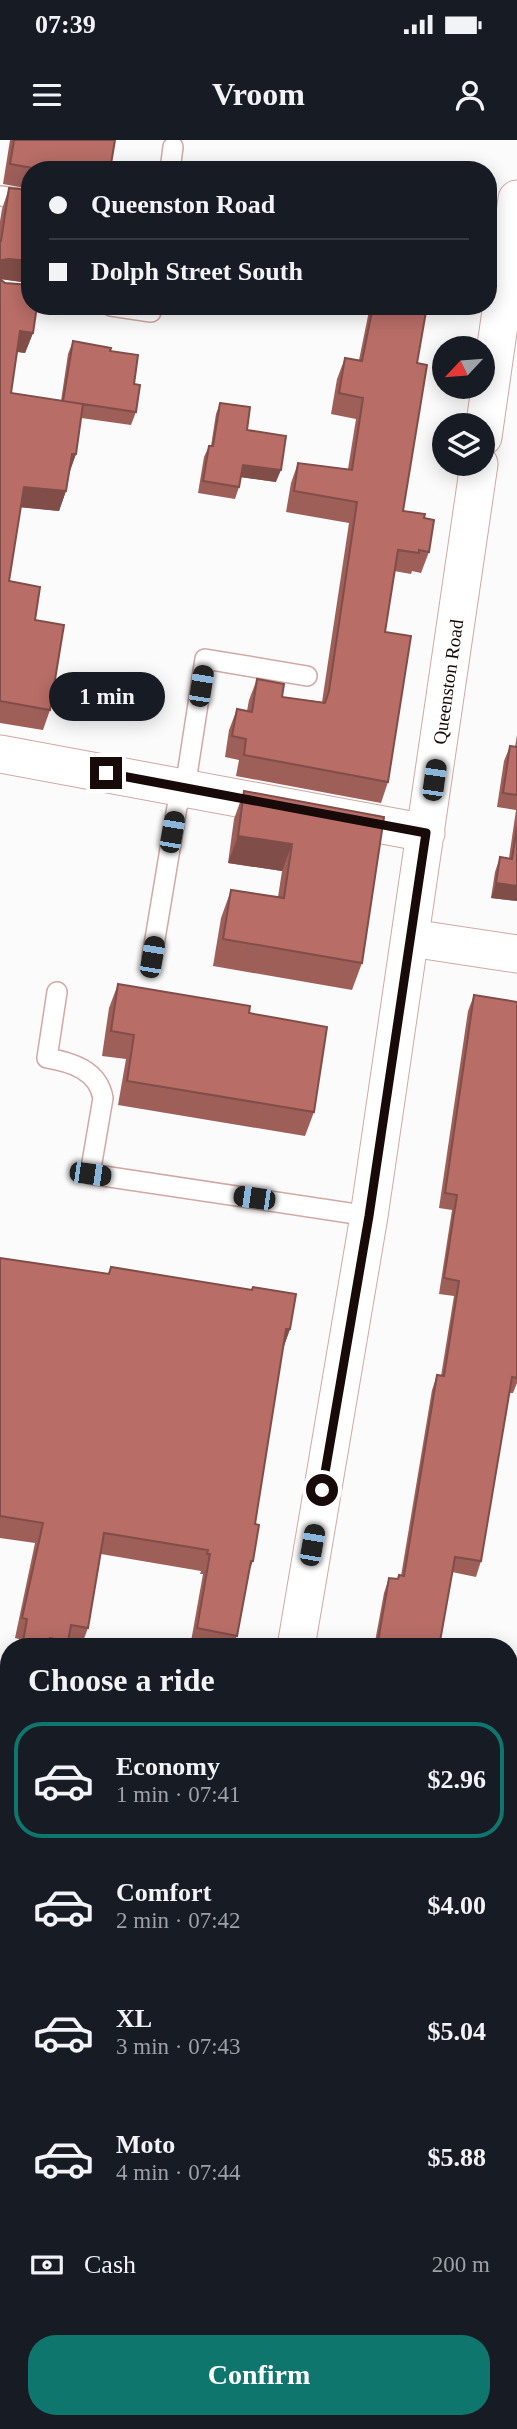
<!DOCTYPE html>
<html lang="en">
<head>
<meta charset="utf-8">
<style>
	:root { --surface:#171b24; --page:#20242c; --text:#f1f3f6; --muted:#9ea1a6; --line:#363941; --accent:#0f766e }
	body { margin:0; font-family:Georgia,serif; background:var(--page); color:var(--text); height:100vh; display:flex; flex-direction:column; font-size:26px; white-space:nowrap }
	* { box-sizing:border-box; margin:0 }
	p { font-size:23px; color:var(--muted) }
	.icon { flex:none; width:38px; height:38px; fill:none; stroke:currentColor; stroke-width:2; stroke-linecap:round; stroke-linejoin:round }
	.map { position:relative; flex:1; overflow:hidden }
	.panel { position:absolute; left:0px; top:1498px; width:518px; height:791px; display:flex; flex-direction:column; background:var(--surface); border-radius:28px 28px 0 0; box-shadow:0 4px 18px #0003 }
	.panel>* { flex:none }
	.banner { position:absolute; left:21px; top:21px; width:476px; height:154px; border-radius:28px; box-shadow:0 4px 18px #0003; display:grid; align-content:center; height:154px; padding:0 28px; background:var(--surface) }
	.needle { width:46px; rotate:244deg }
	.buttons { position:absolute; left:432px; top:196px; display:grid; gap:14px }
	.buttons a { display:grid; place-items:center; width:63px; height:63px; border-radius:50%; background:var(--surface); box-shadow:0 4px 18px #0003; font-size:35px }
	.end { position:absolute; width:32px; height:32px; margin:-16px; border:9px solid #170a08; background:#fff; box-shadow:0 0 0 4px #fff }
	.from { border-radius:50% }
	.bubble { position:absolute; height:49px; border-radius:24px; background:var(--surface); box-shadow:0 4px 18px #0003; font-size:23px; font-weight:700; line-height:49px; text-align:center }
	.car { position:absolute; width:21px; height:42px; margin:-21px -10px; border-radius:9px; box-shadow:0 0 5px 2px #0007; background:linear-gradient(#222 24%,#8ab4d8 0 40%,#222 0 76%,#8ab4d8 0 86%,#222 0) }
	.banner b { display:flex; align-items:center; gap:24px; height:66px; font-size:26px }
	.banner b+b { border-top:2px solid var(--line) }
	.banner i { width:18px; height:18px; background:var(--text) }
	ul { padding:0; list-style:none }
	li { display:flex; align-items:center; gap:21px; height:116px; margin:0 14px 10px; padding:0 14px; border:4px solid transparent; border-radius:28px }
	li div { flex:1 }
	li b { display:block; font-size:26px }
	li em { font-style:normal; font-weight:700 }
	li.current { border-color:var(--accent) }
	li>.icon { width:63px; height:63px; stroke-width:1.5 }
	h2 { padding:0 28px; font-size:32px; line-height:84px }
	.pay { display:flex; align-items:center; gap:18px; height:77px; padding:0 28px; font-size:26px }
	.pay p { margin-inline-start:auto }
	.cta { display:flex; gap:14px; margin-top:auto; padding:14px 28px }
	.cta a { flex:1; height:80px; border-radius:28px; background:var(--accent); color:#fff; font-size:28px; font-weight:700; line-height:80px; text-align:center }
	.status { display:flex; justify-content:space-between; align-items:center; height:49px; padding:0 35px; background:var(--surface); direction:ltr }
	.status svg { height:19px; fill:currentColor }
	header { display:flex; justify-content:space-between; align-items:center; height:91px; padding:0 28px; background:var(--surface); font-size:32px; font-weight:700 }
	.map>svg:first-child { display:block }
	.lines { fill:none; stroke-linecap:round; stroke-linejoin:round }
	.service-casing { stroke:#d1a8a3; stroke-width:22 }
	.minor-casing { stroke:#d1a8a3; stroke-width:39 }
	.service { stroke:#fff; stroke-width:19 }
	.minor { stroke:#fff; stroke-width:37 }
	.wall { fill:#9e5f59 }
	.shaded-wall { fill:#814d48 }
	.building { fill:#b86e67; stroke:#814d48; stroke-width:2 }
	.route { stroke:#170a08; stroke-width:9 }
	.labels { text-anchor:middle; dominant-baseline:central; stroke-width:5; stroke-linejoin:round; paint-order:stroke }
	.street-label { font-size:19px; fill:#170a08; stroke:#fff }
</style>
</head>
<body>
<div class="status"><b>07:39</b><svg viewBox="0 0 49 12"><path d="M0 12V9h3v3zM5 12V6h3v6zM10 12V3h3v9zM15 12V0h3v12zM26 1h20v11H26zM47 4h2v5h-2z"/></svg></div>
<header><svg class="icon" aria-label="menu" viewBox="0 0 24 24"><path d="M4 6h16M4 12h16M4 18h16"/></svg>Vroom<svg class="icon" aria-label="person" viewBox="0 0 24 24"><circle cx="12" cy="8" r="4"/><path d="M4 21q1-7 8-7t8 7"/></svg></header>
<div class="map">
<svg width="517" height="2289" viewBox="0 0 517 2289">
	<rect width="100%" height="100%" fill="#fbfbfb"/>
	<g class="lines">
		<g class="service-casing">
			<path id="service" d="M170,30L173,7
				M0,56L30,60
				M111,166L151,172L152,166
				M152,817L177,667L185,648L205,519L307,536
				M57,852L47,918C71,922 98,930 103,958L90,1034L369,1076"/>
		</g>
		<g class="minor-casing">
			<path id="minor" d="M483,297L517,59
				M0,614L426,693
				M411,798L517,814
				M296,1507L369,1076L479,324
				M0,1825L9,1826
				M509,1910L517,1912
				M166,2289L167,2280"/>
		</g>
		<use href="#service" class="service"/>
		<use href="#minor" class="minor"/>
	</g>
	<path class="wall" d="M10,0H115L110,30H30V49L3,44Z
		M9,48L30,50V143L0,139L33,193L25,213L17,212L11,253L61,261L68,214L73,201L110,211L134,244L136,272L131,285L81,278L76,314L69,332L66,351L59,371L21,367L9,441L35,480L50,570L43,590L0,583V81L2,69Z
		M370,166H427L417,223L403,371L424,378L429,412L421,433L412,431L411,434L394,431L385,492L388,642L381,663L236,636L239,620L225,617L229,590L237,569L247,571L249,560L257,539L282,557L322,562L349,383L286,372L291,343L298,323L348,329L356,279L331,274L337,239L345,218L359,220Z
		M220,263L247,290L276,342L241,337L239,347L235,359L198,353L204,317L209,306H211L216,274Z
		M517,595V761L491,758L495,732L500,717L509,718L516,670L497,667L504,621L510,606L515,607Z
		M244,651L384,677L362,823L352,850L213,826L221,778L231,750L278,757L282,731L228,723L234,679Z
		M118,844L249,873L314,972L305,996L118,965L126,919L102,916L109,868Z
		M474,855L517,862V1243L513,1253H509L481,1421L476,1437L452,1432L439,1507H374L384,1453L389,1438L397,1439L401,1436L432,1250L437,1235L441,1236L454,1156L439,1154L452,1070L439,1068L468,871Z
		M0,1118L108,1134L111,1127L251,1150L253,1147L290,1189L283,1208L255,1384L253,1421L248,1434L237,1496L232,1507H190L203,1434H200L201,1431L101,1414L88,1488L81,1507H18L19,1499L15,1498L35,1403L0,1398Z
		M9,1558V1693L0,1692V1575H3Z
		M0,1732L9,1734V1795L0,1793Z
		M509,1962L517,1963V2020L509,2019Z
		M0,1974L9,1975V2053L0,2052Z
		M9,2171V2280H85L83,2289H0L6,2189Z
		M262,2280H351L349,2285H329V2289H261Z"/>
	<path class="shaded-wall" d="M9,119L30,121V143L0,139V122L2,120Z
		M20,191L33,193L25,213L13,211Z
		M72,314H76L69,334Z
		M243,325L281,330L276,342L239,337Z
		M24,347L66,351L59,371L17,367Z
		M238,696L292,704L282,731L228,723Z
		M496,743L517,746V761L491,758Z
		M286,1189H290L283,1209Z
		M509,1660L517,1661L514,1669H509Z
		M328,2280H351L349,2285H326Z"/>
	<path class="building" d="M14,0H115L110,30H44L10,24Z
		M9,48L30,50V121L9,119L2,120L0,122V101H1Z
		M0,139L5,143L30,145V166H37L33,193L20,191L11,253L83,264L76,314H72L66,351L24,347L9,441L40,447L35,480L64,485L50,570L0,561Z
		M373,166H427L417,223L427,225L403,371L425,374L424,378L434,380L429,412L419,410V413L398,410L385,492L411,496L388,642L244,615L246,599L232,596L237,569L252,572L257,539L284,544L282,557L325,563L329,551L357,362L294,351L298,323L352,330L363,258L339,253L345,218L362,221Z
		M73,201L111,208L110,211L138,215L134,244L140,245L136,272L63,261Z
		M220,263L250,267L247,290L286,296L281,330L243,325L239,347L203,341L209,306H213Z
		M510,606L517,607V655L503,653Z
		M244,651L384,677L362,823L223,799L231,750L284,758L292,704L238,696Z
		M517,687V746L496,743L500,717L512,719Z
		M118,844L250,866L249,873L327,887L314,972L127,941L134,895L111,891Z
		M474,855L517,862V1238L512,1237L481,1421L455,1417L439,1507H377L389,1438L398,1439L399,1435L404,1436L437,1235L444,1236L459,1141L444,1138L457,1055L445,1053Z
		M0,1118L109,1134L111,1127L252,1150L253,1147L296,1154L290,1189H286L255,1384L259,1385L253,1421H251L237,1496L197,1488L210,1414H207L208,1410L104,1393L88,1488L71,1485L68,1502L50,1498L49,1507H22L27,1479L22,1478L43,1383L0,1376Z
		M9,1564V1672L0,1670V1575L7,1576Z
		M509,1628L517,1629V1661L509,1660Z
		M0,1732L9,1734V1778L0,1777Z
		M0,1839H6L0,1877Z
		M509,1962L517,1963V2004L509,2003Z
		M0,1974L9,1975V2030L0,2028Z
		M0,2188L9,2190V2280H85L84,2286L67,2283L66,2289H0Z
		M265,2280H330L329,2289H264Z"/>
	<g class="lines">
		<path class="route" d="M106,633L426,693L369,1076L322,1350"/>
	</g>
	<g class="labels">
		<g class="street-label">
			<text transform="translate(448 542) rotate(-82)">Queenston Road</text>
		</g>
	</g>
</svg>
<div class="buttons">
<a><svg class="needle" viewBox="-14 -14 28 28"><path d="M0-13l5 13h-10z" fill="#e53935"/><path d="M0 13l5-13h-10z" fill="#9ea1a6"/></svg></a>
<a><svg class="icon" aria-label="layers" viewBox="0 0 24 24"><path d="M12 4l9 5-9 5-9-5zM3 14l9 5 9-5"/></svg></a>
</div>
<i class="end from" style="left:322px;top:1350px"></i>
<i class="end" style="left:106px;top:633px"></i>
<div class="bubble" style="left:49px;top:532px;width:116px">1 min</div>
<i class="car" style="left:201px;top:546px;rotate:9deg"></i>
<i class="car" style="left:434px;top:640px;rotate:8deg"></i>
<i class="car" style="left:172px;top:692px;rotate:10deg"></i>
<i class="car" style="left:152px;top:817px;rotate:10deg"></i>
<i class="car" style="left:90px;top:1034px;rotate:98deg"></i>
<i class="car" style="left:254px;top:1058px;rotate:278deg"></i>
<i class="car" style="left:312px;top:1405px;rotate:10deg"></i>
<div class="banner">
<b><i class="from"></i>Queenston Road</b>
<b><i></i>Dolph Street South</b>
</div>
<section class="panel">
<h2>Choose a ride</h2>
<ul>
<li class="current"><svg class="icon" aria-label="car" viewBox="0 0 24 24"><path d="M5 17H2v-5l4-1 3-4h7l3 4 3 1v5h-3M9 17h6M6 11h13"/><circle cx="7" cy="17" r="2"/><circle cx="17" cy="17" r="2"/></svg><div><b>Economy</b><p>1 min · 07:41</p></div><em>$2.96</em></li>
<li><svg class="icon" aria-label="car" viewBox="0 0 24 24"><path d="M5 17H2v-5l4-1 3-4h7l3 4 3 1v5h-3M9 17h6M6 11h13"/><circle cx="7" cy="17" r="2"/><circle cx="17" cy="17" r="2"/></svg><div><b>Comfort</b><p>2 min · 07:42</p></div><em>$4.00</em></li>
<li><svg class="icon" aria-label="car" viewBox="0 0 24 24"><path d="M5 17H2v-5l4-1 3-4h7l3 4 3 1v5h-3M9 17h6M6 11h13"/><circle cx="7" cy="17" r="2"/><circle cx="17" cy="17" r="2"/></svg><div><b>XL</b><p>3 min · 07:43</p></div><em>$5.04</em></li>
<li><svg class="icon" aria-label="car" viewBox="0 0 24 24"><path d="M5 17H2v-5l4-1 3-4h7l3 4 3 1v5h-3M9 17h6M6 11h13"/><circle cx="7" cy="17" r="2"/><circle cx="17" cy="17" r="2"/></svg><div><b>Moto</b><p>4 min · 07:44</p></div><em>$5.88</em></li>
</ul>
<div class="pay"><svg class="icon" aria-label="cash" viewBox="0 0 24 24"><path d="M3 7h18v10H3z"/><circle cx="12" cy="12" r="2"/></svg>Cash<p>200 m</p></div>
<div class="cta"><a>Confirm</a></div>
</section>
</div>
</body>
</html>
